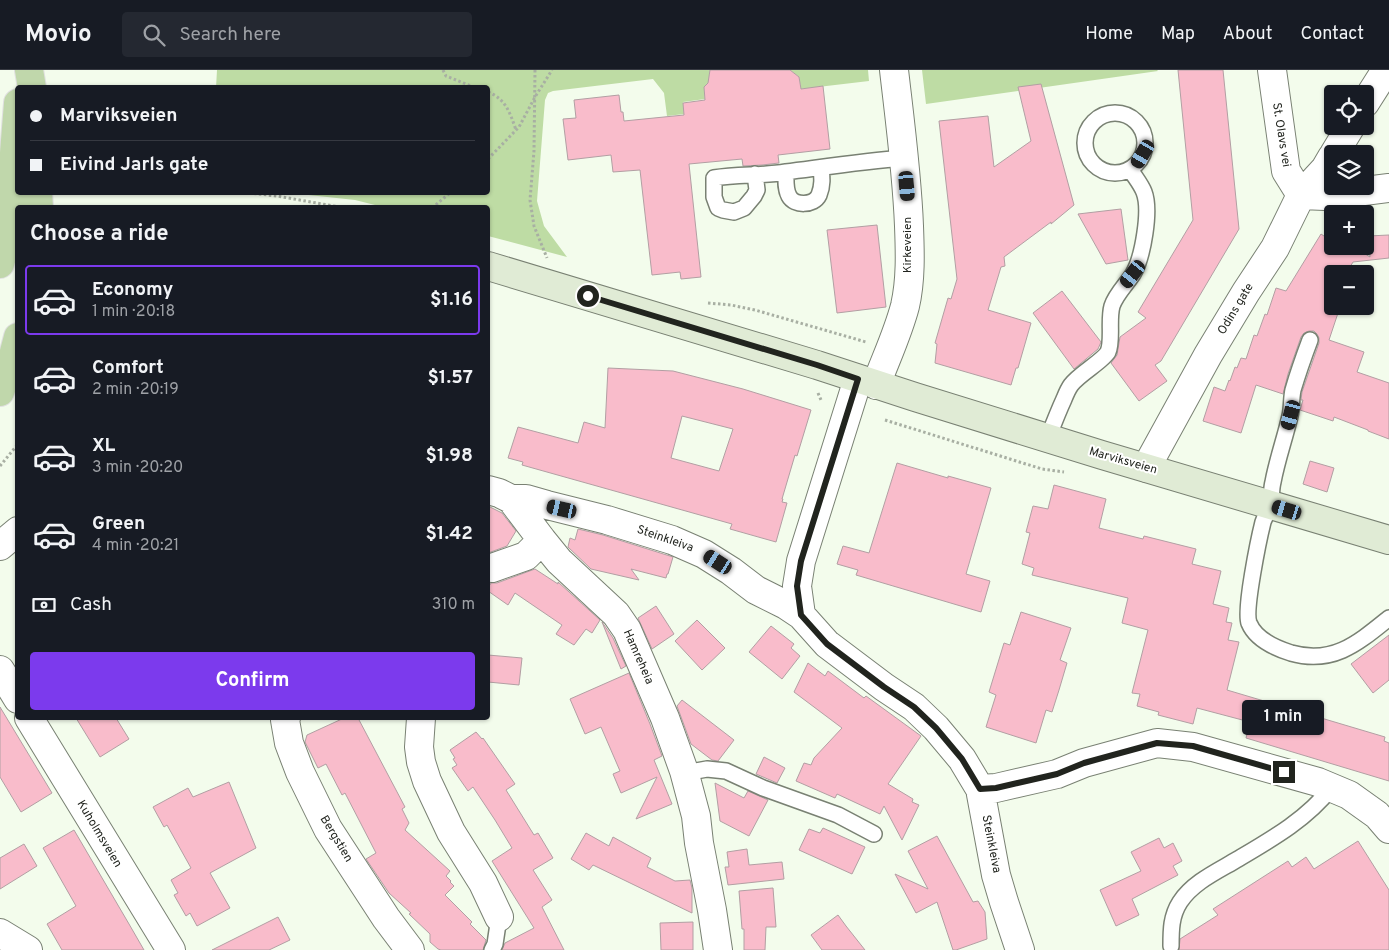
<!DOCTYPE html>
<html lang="en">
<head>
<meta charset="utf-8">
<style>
	:root { --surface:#171b24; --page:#242831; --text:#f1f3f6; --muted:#9ea1a6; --line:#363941; --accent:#7c3aed }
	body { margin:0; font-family:Overpass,sans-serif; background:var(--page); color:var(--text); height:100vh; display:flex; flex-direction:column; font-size:19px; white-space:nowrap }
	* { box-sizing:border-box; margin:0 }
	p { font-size:16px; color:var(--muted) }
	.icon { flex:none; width:28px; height:28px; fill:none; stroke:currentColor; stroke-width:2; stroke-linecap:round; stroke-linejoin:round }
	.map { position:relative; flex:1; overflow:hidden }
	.drawer { position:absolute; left:15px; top:135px; width:475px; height:515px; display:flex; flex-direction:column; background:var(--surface); border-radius:5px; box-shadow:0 1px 4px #0004 }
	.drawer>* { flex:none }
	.guide { position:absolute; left:15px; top:15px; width:475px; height:110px; border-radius:5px; box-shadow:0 1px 4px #0004; display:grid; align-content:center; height:110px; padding:0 15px; background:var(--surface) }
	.tools { position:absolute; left:1324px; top:15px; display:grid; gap:10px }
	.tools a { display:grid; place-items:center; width:50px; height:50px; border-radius:5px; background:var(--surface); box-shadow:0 1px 4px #0004; font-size:25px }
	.end { position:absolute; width:22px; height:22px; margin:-11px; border:6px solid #21241e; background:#fff; box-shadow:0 0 0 2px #fff }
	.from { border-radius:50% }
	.bubble { position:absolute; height:35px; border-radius:5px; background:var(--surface); box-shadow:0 1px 4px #0004; font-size:16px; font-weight:700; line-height:35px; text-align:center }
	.car { position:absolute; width:15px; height:30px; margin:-15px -8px; border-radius:6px; box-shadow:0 0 4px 1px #0007; background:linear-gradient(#222 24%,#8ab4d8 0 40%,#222 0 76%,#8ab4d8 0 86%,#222 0) }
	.guide b { display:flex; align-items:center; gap:18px; height:48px; font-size:19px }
	.guide b+b { border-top:1px solid var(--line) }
	.guide i { width:12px; height:12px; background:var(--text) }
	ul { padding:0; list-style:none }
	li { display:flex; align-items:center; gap:15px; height:70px; margin:0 10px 8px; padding:0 5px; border:2px solid transparent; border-radius:5px }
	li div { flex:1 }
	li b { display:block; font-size:19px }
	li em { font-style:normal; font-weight:700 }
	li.active { border-color:var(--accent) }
	li>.icon { width:45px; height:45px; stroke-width:1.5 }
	h2 { padding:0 15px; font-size:22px; line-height:60px }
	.pay { display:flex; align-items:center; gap:12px; height:55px; padding:0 15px; font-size:19px }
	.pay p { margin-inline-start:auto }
	.button { display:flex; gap:10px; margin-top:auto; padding:10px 15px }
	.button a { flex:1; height:58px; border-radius:5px; background:var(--accent); color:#fff; font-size:20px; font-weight:700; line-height:58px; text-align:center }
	header { display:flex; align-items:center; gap:30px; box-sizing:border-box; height:70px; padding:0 25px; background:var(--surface); border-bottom:1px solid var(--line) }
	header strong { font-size:24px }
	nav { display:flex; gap:28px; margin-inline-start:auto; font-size:18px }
	.search { width:350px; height:45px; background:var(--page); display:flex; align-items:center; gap:12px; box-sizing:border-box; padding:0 18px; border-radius:5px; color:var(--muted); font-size:19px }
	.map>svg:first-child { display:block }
	.green { fill:#bedca4 }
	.building { fill:#f9bccb; stroke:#b29fa3; fill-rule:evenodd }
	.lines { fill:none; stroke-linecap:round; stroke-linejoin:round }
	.service-casing { stroke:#798173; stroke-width:18 }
	.minor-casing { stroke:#798173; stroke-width:30 }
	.tertiary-casing { stroke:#798173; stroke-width:30 }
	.secondary-casing { stroke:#798173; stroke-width:30 }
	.primary-casing { stroke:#e0e0e0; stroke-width:30 }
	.path { stroke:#a8afa3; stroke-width:3; stroke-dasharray:2.5 2.5; stroke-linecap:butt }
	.service { stroke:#fff; stroke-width:15 }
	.minor { stroke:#fff; stroke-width:28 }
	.tertiary { stroke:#fff; stroke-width:28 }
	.secondary { stroke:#e0ebd5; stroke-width:28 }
	.primary { stroke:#c0d7ab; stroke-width:28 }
	.route { stroke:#21241e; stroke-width:6 }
	.labels { text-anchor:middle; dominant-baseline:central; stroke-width:4; stroke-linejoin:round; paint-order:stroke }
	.street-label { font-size:12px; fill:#21241e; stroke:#fff }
</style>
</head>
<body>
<header>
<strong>Movio</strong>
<div class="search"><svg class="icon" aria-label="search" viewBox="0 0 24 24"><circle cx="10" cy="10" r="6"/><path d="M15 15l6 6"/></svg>Search here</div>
<nav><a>Home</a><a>Map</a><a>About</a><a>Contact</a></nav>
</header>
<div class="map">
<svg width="1389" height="880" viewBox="0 0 1389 880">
	<rect width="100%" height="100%" fill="#f3fcec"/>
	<path class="green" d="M217,0H710L709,5L712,8L704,17L705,29L683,32L684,44L667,46L664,23L653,9L553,21L548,23L545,30L537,131L544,156L567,187L488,166V138L383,137L355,130L290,123L488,122V18H216Z
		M790,0H868L869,11L801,19L799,7Z
		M922,0H1157L1158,1L926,34Z"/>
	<path class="building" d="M710,0H790L799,7L801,19L823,16L830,79L778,85L779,93L762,95L743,96L742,89L689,94L701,207L681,209L680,202L652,205L640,100L613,102L611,85L568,90L563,49L576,48L574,30L619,25L621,42H623L624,51L684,45L683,33L705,30L704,17L708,13Z
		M1178,0H1223L1239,159L1161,291L1155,295L1167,311L1139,331L1111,293L1117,285L1120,267L1146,248L1138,242L1193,150Z
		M1041,14L1074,135L1051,154V152L1004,187L1005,196L1001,197L988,240L1031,253L1018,298H1016L1011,315L935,293L937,274L935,273L948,228L951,229L957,209L939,51L988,46L994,97L1031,71L1018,17Z
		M1121,139L1128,190L1106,194L1078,144Z
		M877,155L886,237L837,243L827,160Z
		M1330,162L1332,163V176H1353L1370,187L1368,166L1389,165V188L1353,192L1346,204H1332V241L1338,243L1329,270L1364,282L1357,302L1389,313V369L1368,361V360L1334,347L1333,351L1300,340L1303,330H1301L1302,322L1319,273V268L1317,264L1314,261H1309L1304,263L1301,267L1288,304L1283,324L1256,315L1241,363L1203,351L1214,317L1225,321L1229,310L1230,311L1235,297L1237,298L1241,288L1246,289L1254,265L1257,266L1265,244L1267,245L1276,218L1286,221L1321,164L1327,168Z
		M1062,221L1101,272L1098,279L1074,299L1033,243Z
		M608,298L673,301L743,319L811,340L797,386L795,385L782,429H783L782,432L787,433L776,472L730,459L732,454L522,395L523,392L508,388L518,357L578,373L584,352L605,358ZM682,346L733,359L719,401L671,388Z
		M1310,391L1334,398L1327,422L1303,414Z
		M897,393L948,408V406L991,418L966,504L990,511L981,542L856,505L858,500L837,494L843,476L869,483Z
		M1054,415L1106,429L1099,458L1143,469L1144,466L1196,479L1192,494L1221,501L1213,534L1229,538L1226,552L1232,553L1228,570L1239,572L1227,620L1385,667L1384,671L1389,673V711L1246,668L1250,652L1197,638L1193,654L1158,645L1159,642L1137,636L1140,624L1132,623L1148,560L1122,553L1128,528L1032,505L1034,498L1022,494L1030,463L1026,462L1033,436L1048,439Z
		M488,436L502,443L516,461L507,476L488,483Z
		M578,459L603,465L673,487L668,504H667L666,508L631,499L639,510L591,499L568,477L570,468L575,470Z
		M535,499L558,514V512L600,550L592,563L586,559L574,575L556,564L562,555L515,523L508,535L488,521V518L491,513H497Z
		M656,536L674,564L652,579L638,548Z
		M1021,542L1071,558L1060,590L1067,593L1059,620L1052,642L1046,640L1036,673L986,657L996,625L989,622L1004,573L1010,575Z
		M697,550L725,578L702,600L675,571Z
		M602,552L613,568L626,596L621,599Z
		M771,556L794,574L791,578L800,586L782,609L749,582Z
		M1389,565V610L1373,623L1351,594Z
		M488,585L522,588L519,615L488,612Z
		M808,593L825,606L828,601L864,628L866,626L921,666L888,714L913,729L912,732L919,735L902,770L884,736L880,744L837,724L835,728L796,711L804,693L811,695L814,688L842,658L794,622Z
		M629,603L650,654L662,686L654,690L672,734L636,749L657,707L621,723L613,704L620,701L601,657L585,664L570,629Z
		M682,630L734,670L718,691L712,690L691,674L677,636Z
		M0,637L52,723L21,742L0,707Z
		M76,648H116L129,669L100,687Z
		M344,648H358L405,737L402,739L409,753L405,760L450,801L446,806L451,811L450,812L454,816L445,825L472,852L470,854L486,870L483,880H441L438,879L430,872V864L409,844L411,843L389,823L366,789L376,783L345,723L342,725L326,694L318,698L305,672L307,665Z
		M476,662L482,669L483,668L515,714L506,720L534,765L538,763L553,788L533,800L552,830L542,837L564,880H502L505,873L534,858L492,791L512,778L495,750L473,717L468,721L452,698L457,695L453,689L455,688L450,680Z
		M764,687L785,698L777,713L756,704Z
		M229,712L256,778L210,803L230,838L197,856L190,843L186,846L174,825L178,823L171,810L191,798L167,755L164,757L153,737L188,718L193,727Z
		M715,713L744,728L748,721L768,730L749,766L720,751Z
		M823,758L865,777L852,804L799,780L809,759L820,763Z
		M74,760L129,854L144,880H62L47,854L76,836L43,778Z
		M586,763L609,776L613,767L651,788L647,797L675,811L690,810L692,818V843L593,795L589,800L571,789Z
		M937,766L973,832L978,831L985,842L987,869L956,880H953L937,832L916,843L895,804L928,819L908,781Z
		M1159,768L1164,778L1173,773L1182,791L1173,796L1178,805L1132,829L1139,845L1116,856L1100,820L1141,801L1131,782Z
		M1358,771L1389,820V880H1179L1180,869L1218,845L1213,839L1288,791L1292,797L1306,787L1314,799Z
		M24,774L37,796L0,819V788Z
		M747,779L749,795L782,792L784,809L728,815L725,797H729L727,782Z
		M773,818L776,857H766L765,880H744V859H742L739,821Z
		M838,845L846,856L865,880H822L811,865Z
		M278,847L290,870L269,880H212Z
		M693,852V880H661L660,853Z"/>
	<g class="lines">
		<g class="service-casing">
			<path id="service" d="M1085 73a30 30 0 1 1 60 0a30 30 0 1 1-60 0Z
				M786,102C786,110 785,119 789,126C794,136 814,136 819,125C823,115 822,107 821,98
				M755,104L757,120L754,126L744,138L734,142L723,140L718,138L714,127V108C738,104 762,106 786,102C825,97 865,91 904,88
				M1310,270C1304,286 1298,303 1293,320C1291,329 1292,338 1290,346C1285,368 1277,390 1273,412C1271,419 1272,427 1270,435C1269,441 1265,446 1263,452C1259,468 1244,540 1249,553C1256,570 1275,578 1291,583C1333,595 1358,573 1389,548
				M1048,368C1053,355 1058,342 1064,329C1066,324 1068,319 1071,315C1079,304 1103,291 1108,282C1113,271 1108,250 1112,236C1116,224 1126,215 1133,204C1143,187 1151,140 1144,122C1141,114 1134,106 1130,99
				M684,701L690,702L707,699L726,701L763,718L838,745L874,764
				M1171,876C1171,860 1171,846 1180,832C1193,812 1218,801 1238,789C1272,769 1307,749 1331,718
				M492,880L495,874L499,847"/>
		</g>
		<g class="minor-casing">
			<path id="minor" d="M1272,0L1286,101L1301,125L1325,126L1389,118
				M1365,33L1386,0
				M1334,84L1351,56
				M876,315C886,288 898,263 905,236C911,210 910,182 909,156C907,104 900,52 894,0
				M1147,398L1152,387L1208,285L1246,222L1275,178L1301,125L1325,99L1332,87
				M488,420L499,423L511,429H526L547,435L607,450L672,470L704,484L731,501L756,520L786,535L801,545L827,574L884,617L914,637L936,658L962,689L980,719L996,805L1004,832L1020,880
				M511,429L542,470L559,491L616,544L627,560L665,648L684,701L696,746L699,773L712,840L718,880
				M0,476L18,461
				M492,498L526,486L542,470
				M801,545L797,516L801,491L858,309
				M286,648L285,650L289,673L300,702L328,759L386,848L410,880
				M421,648L419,677L421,692L427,711L451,762L483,813L499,847
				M980,719L996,718L1057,704L1084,693L1157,673L1193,677L1318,712L1349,725L1377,745L1389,759
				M0,863L28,880"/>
		</g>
		<g class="tertiary-casing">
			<path id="tertiary" d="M0,600L18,629
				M29,648L171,880"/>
		</g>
		<g class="secondary-casing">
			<path id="secondary" d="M488,196L817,295L915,327L1102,385L1389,470"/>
		</g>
		<g class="primary-casing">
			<path id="primary" d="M29,0L32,18
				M38,122L39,138
				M0,194L7,169L12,136V108L18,33
				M0,322L11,293L18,267"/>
		</g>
		<path class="path" d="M443,0L446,6L476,18
			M535,0L534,81L530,130L534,156L547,188
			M488,22C506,29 510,43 516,60
			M488,89L519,57L535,27L552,0
			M239,122L277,126L345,138
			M432,138L451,122
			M708,233L731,235L755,240L866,272
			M818,323L821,330
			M885,350L1042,399L1064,402
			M0,396L18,374"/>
		<use href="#service" class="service"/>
		<use href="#minor" class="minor"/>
		<use href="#tertiary" class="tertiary"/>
		<use href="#secondary" class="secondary"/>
		<use href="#primary" class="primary"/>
	</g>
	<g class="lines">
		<path class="route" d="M588,226L817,295L858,309L801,491L797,516L801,545L827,574L884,617L914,637L936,658L962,689L980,719L996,718L1057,704L1084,693L1157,673L1193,676L1284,702"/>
	</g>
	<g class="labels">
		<g class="street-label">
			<text transform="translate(1281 65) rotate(81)">St. Olavs vei</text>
			<text transform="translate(908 175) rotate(-90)">Kirkeveien</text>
			<text transform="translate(1236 239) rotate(-59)">Odins gate</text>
			<text transform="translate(1123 391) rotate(16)">Marviksveien</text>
			<text transform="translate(665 469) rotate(19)">Steinkleiva</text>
			<text transform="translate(638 587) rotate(66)">Hamreheia</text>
			<text transform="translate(99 764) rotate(59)">Kuholmsveien</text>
			<text transform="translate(336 769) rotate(59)">Bergstien</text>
			<text transform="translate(991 774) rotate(79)">Steinkleiva</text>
		</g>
	</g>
</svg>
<div class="tools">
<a><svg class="icon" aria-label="locate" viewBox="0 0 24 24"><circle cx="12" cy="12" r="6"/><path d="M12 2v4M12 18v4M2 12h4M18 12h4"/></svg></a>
<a><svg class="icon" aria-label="layers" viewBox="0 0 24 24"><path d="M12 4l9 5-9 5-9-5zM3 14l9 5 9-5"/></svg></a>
<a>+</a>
<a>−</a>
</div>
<i class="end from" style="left:588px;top:226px"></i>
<i class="end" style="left:1284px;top:702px"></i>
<div class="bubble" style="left:1242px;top:630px;width:82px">1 min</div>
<i class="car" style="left:1143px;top:84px;rotate:210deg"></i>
<i class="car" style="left:907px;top:116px;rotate:175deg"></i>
<i class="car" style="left:1133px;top:204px;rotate:217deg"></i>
<i class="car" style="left:1291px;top:345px;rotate:195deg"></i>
<i class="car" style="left:562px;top:439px;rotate:283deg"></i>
<i class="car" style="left:1287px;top:440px;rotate:287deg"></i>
<i class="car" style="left:718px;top:492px;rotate:303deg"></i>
<div class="guide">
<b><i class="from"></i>Marviksveien</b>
<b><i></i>Eivind Jarls gate</b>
</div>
<section class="drawer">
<h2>Choose a ride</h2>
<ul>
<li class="active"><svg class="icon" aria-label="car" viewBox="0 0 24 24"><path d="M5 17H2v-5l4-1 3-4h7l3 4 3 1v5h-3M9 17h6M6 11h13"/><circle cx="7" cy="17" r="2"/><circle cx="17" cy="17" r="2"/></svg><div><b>Economy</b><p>1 min · 20:18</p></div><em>$1.16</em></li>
<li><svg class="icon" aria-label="car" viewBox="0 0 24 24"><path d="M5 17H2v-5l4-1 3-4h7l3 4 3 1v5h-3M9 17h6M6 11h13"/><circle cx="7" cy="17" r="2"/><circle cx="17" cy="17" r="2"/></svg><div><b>Comfort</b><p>2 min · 20:19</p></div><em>$1.57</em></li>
<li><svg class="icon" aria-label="car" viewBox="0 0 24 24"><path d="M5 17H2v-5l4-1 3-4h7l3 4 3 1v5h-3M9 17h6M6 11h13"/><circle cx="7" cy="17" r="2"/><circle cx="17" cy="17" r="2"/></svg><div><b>XL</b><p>3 min · 20:20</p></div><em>$1.98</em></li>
<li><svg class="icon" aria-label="car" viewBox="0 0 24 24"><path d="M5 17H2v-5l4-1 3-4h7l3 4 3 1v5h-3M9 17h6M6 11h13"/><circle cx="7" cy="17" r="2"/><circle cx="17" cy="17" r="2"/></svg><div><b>Green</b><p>4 min · 20:21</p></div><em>$1.42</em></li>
</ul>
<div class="pay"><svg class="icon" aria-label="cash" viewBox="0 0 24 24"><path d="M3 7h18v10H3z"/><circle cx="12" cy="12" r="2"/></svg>Cash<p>310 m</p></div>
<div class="button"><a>Confirm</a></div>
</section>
</div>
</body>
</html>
